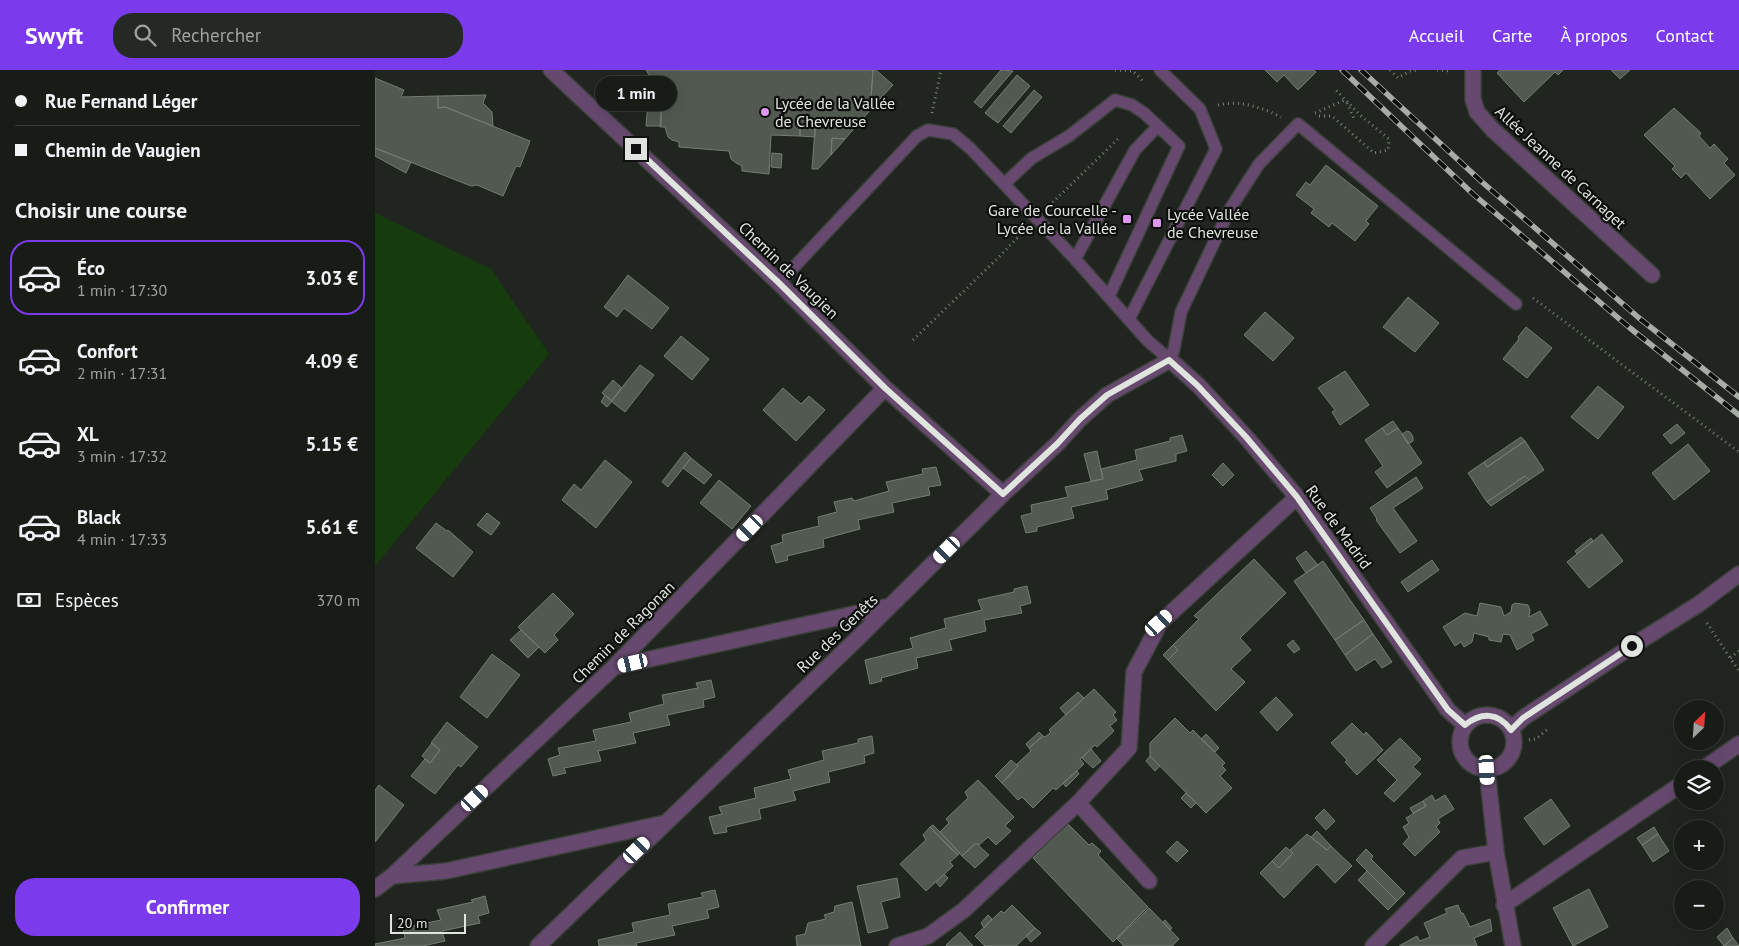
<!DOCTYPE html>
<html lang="fr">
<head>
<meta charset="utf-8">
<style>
	:root { --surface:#181c17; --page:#252924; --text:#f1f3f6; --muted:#9fa1a1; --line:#363a36; --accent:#7c3aed }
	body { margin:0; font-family:"PT Sans",sans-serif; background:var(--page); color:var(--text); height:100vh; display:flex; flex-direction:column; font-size:19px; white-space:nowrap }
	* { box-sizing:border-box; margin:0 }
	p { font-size:16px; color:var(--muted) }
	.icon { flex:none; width:28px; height:28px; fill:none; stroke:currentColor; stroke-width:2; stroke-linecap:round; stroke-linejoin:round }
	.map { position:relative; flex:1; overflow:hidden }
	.panel { display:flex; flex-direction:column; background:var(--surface); width:375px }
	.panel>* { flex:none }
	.banner { display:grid; align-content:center; height:110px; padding:0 15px; background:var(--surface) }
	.needle { width:32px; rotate:25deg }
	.fabs { position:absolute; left:1299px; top:630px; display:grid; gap:10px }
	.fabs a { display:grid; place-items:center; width:50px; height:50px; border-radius:50%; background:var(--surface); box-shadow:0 5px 20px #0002,0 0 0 1px var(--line); font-size:25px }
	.scale { position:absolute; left:15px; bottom:12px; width:76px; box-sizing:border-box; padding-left:5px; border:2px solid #e0e4df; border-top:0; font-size:14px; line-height:18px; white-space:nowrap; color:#e0e4df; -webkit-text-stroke:4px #0c0e0b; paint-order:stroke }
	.end { position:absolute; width:22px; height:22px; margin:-11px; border:6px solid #e0e4df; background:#111; box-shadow:0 0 0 2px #111 }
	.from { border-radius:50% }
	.bubble { position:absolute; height:35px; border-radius:18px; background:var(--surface); box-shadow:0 5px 20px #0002,0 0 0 1px var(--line); font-size:16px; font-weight:800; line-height:35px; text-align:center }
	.car { position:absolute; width:15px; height:30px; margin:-15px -8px; border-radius:6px; box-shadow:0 0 4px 1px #0007; background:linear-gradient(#fff 24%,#345 0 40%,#fff 0 76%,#345 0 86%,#fff 0) }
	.banner b { display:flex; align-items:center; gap:18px; height:48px; font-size:19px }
	.banner b+b { border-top:1px solid var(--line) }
	.banner i { width:12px; height:12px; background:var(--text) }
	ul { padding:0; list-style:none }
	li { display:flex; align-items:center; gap:15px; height:75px; margin:0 10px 8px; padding:0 5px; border:2px solid transparent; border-radius:20px }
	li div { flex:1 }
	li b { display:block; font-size:19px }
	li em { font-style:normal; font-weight:800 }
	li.current { border-color:var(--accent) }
	li>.icon { width:45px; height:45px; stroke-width:1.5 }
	h2 { padding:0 15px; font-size:22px; line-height:60px }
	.pay { display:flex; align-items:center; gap:12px; height:55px; padding:0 15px; font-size:19px }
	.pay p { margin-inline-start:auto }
	.cta { display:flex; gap:10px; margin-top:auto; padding:10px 15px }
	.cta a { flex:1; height:58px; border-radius:20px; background:var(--accent); color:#fff; font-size:20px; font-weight:800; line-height:58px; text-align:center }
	header { display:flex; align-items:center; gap:30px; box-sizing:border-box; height:70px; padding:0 25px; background:var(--accent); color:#fff }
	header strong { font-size:24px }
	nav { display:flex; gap:28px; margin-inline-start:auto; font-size:18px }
	.search { width:350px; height:45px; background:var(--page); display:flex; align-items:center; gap:12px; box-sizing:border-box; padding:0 18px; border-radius:20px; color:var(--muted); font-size:19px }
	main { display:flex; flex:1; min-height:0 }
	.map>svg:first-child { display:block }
	.green { fill:#163b0c }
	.building { fill:#525951; stroke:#757c73 }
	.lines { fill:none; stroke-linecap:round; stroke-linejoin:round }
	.service-casing { stroke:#3b413a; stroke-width:14 }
	.minor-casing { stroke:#3b413a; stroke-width:18 }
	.tertiary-casing { stroke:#3b413a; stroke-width:18 }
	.path { stroke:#7b807a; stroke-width:3; stroke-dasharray:1 4; stroke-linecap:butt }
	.service { stroke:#67496f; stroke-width:11 }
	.minor { stroke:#67496f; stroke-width:15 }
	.tertiary { stroke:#67496f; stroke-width:15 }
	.rail-casing { stroke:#a8aca7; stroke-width:5.5 }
	.rail { stroke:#0c0e0b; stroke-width:4; stroke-dasharray:11; stroke-linecap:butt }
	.route { stroke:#e0e4df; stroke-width:6 }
	.poi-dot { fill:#df98f2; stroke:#0c0e0b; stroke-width:2 }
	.labels { text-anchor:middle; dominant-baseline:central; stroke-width:4.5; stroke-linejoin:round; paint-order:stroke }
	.poi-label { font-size:16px; fill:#e0e4df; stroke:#0c0e0b; text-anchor:start }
	.street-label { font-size:16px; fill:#e0e4df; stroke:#0c0e0b }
</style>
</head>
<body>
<header>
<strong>Swyft</strong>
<div class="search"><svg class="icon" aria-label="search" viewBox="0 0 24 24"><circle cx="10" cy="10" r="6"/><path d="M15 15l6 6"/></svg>Rechercher</div>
<nav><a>Accueil</a><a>Carte</a><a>À propos</a><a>Contact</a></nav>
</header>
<main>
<section class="panel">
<div class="banner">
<b><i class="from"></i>Rue Fernand Léger</b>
<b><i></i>Chemin de Vaugien</b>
</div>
<h2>Choisir une course</h2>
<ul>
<li class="current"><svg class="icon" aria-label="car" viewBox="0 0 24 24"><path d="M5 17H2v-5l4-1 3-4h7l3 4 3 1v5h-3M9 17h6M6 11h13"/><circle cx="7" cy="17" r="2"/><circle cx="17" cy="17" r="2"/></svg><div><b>Éco</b><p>1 min · 17:30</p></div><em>3.03 €</em></li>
<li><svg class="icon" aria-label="car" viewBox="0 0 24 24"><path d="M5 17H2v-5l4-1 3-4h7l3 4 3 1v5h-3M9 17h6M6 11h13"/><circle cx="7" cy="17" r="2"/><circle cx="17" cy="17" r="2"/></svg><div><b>Confort</b><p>2 min · 17:31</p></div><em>4.09 €</em></li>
<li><svg class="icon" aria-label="car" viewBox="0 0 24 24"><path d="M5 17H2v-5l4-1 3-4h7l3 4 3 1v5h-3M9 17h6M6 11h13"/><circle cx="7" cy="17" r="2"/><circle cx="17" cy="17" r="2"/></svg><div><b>XL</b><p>3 min · 17:32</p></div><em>5.15 €</em></li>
<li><svg class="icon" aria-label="car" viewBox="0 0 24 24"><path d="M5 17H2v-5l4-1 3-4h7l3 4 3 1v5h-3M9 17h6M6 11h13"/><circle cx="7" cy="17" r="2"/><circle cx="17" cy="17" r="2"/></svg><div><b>Black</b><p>4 min · 17:33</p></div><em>5.61 €</em></li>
</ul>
<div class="pay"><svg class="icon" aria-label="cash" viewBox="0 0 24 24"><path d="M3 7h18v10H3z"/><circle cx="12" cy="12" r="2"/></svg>Espèces<p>370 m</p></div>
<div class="cta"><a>Confirmer</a></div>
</section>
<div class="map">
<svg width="1364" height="876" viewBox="0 0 1364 876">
	<rect width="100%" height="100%" fill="#20261f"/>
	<path class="green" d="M0,143L116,199L174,284L0,496Z"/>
	<path class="building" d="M271,0H498L496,28L505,29L470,69L457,68L456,85L443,99H437L440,59L425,58V66L396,65L394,104L367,101V96L361,93L356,89L354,81L304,77V72L297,70L293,67L290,57H285L288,15L277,10Z
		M498,0H501L518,15L505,29L496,28Z
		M626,0L638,1L606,38L599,32Z
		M890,0H939L941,2L923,20L909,5L902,12Z
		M1125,0H1188L1183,5L1180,2L1149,32L1122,3Z
		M1236,0H1255L1245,9Z
		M642,5L655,16L623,53L610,43Z
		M0,8L29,20L26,27L63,26V38L70,37L155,71L145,97L141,96L128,126L102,115L96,116L0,78Z
		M275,8L281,13L288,15L286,56H271Z
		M659,20L667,27L636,63L628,56Z
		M111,25L108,33L117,42L118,56L70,37L63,38V26Z
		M1299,38L1326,63L1324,66L1335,78L1339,74L1353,89L1349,93L1360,105L1335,129L1311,103L1306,108L1297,99L1300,96L1269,65Z
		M425,58L440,59V67L425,66Z
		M457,68L470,69L456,85Z
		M0,78L36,92L31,103L0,86Z
		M397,83L407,84L406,98L396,97Z
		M951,95L1003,136L991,151L994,154L980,171L957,153L954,157L936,143L939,139L921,125L931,112L935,115Z
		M253,205L294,238L277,259L249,238L242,247L229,237Z
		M1033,227L1064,253L1040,282L1008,257Z
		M890,242L919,268L898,291L869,265Z
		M1151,257L1177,278L1152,308L1128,289L1144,269L1143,267Z
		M306,266L334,289L317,310L289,286Z
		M265,295L279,305L250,342L236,331Z
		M970,301L994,335L965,355L957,342L960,340L943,318Z
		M238,310L247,318L237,331L227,323Z
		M1223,316L1249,337L1223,369L1196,347Z
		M408,318L426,334L434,326L450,340L421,371L388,340Z
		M230,325L237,331L232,337L226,332Z
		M1018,351L1023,358L1012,365L1007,358Z
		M1302,354L1310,363L1296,374L1288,365Z
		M1007,358L1012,365L1023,358L1047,393L1012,418L1000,402L1008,396L990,370Z
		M1032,361L1035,362L1038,367V371L1033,374L1027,364Z
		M807,365L812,381L801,384V391L764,400L768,410L731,420L733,429L696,437L699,448L662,457V461L651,463L646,446L657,443L656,435L693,427L690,417L728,409L726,399L762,390L760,380L795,371V368Z
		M1146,367L1150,371L1112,397L1109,392Z
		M1150,371L1169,400L1154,410L1150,406L1112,432L1093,403L1109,392L1112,397Z
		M1313,374L1335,401L1299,430L1277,403Z
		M722,381L728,409L716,411L709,384Z
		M310,382L316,388L293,417L287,412Z
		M316,388L337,405L329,414L308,398Z
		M230,390L257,412L221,458L187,430L199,414L206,420Z
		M848,393L859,405L848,416L837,405Z
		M561,397L566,415L553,417L555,425L517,433L519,442L483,450L485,459L448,469L449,477L412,486L413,490L401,493L396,476L408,472L407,465L444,456L443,447L462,442L459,432L477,428L479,431L514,421L511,412L548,404L547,399Z
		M1150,406L1154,410L1116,436L1112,432Z
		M1041,407L1048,418L1018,438L1042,471L1025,483L1001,450L1002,449L995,438Z
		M344,410L376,436L357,459L325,433Z
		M112,443L125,453L116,465L102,455Z
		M61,453L72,461L73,460L98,482L78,507L41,478Z
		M1227,464L1248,491L1214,518L1192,492Z
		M1216,468L1218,471L1202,484L1200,481Z
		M931,481L943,495L931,503L921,488Z
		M879,489L911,523L865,568L876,580L856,599L870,612L841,641L793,590L803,580L798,575L824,549L819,546Z
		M1057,490L1064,500L1033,522L1026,512Z
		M948,491L989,550L960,570L919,511Z
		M652,516L656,533L645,536L647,543L609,550L611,561L574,570L577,580L541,588L543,598L506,608L507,611L495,614L490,590L538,578L535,568L571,558L569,549L607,540L603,530L639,522V519Z
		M178,523L199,544L179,565L183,570L170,583L143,557Z
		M1105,533L1126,537L1129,546L1136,542L1137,535L1140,533L1153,535L1155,540L1154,547L1165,541L1173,555L1156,564L1159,570L1142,580L1135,565L1128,564L1126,572L1114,570V567L1099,563L1097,572L1089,577L1086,572L1080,576L1068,557L1090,543L1102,546Z
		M989,550L998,564L970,585L960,570Z
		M146,560L164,577L153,588L135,570Z
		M998,564L1017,592L1007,598L1000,589L981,601L970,585Z
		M918,570L925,579L919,583L912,575Z
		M798,575L803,580L793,590L788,585Z
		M117,584L145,605L112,648L85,627Z
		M336,610L340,627L328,630L329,637L292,645L295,655L258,663L261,673L223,681L226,691L189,698L191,703L178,706L173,689L185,685L183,678L221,671L218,660L256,652L254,643L289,634L287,625L323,618L321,613Z
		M719,619L741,642L738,645L742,650L735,656L739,661L722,677L720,675L705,689L709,694L681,720L678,718L658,738L647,727L643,730L627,713L643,696L642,694L656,681L654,678L668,666L670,667L676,662L674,660Z
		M703,622L709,628L691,645L685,638Z
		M901,627L918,645L902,661L885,642Z
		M800,648L815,663L818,660L850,693L847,696L851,700L845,706L857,718L831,743L775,686V673Z
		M72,652L103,677L86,697L83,695L60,724L36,706L50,689L55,693L65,680L56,673Z
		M977,653L989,665L991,662L1008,680L982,705L970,692L972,690L956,673Z
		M664,662L668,666L654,678L651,674Z
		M831,664L844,678L840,682L826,669Z
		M497,666L499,683L489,686L490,693L453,702L455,712L418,721L421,730L384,739L386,749L351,757L352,762L339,764L334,747L347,744L344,737L381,728L379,718L416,709L413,700L449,690L447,681L483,673V669Z
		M1025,668L1046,689L1038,697L1046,704L1019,732L1009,723L1022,710L1002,690Z
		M57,673L65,680L55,693L47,686Z
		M716,679L726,691L718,698L707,688Z
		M775,686L785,696L780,701L771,691Z
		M636,690L643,696L627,713L620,706Z
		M702,701L704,704L691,717L688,713Z
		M603,710L639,747L630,756L636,761L621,775L613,767L604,775L601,773L587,786L565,762L574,753L571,749L593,728L590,722Z
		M4,715L29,735L0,772V720Z
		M811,723L821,733L816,738L806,728Z
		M1057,725L1060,731L1070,725L1079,739L1063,749L1065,753L1061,757L1065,762L1040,786L1028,774L1034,767L1028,757L1034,753L1031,748L1051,736L1048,731Z
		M1176,729L1195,756L1169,775L1149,748Z
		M1048,731L1051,736L1038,743L1035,738Z
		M949,739L960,751L951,760L940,748Z
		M693,754L714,775L717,773L726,781L723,785L773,837L738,872L658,788Z
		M558,755L565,762L585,783L583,785L576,779L555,757Z
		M555,757L583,785L575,792L578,796L551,821L525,794L551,770L548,765Z
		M1279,757L1283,764L1267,775L1262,768Z
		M942,761L956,776L952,780L936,767Z
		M932,764L952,780L956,776L977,796L960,813L942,794L909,828L885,803L897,791L904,798L918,783L915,780Z
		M1283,764L1294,781L1278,792L1267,775Z
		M802,771L813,781L802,792L791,782Z
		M601,773L614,785L600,798L587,786Z
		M911,777L918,783L904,798L897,791Z
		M991,779L998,786L996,789L1030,823L1022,831L981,790Z
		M992,801L1022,831L1013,840L983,810Z
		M569,804L573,808L565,817L561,812Z
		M522,808L525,827L506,832L513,858L493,863L482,816Z
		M1214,819L1233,857L1198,876L1178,838Z
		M340,820L344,837L332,840L334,848L297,856L300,865L261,873L262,876H224L223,870L259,862L257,853L295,845L293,834L328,827L326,823Z
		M110,826L114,843L103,846L105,853L67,861L70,871L48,876H0V874L30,868L28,858L66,850L62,840L98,832L96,830Z
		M477,832L486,876H422L421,866L430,864L433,853L451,849L449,845L459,842L460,836Z
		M637,835L660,858L641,876H610L600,866L626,841L629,843Z
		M1083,835L1086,843H1088L1095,857L1115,849L1117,861L1099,868L1102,876H1024L1042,866L1045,871L1055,867L1049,853L1072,843L1070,839Z
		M774,838L804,869L797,876H749L742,869Z
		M613,845L617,849L609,858L606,853Z
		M790,850L797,858L795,860L788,852Z
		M660,858L666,863L656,872L651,866Z
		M1352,858L1358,868L1349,876L1342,867Z
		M585,862L598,876H572L571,875Z
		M1358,868L1364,876H1348H1349Z"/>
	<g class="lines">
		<g class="service-casing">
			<path id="service" d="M629,114L657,88L694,66L740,30L757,35L769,43L804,76L734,226
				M700,189L760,80L783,56
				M404,213L542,66L553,60L578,64L596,79L700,189L772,270L795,290L799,279L806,242L855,139L884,94L923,54L1141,234
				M754,249L841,79L825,39L785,0"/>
		</g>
		<g class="minor-casing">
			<path id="minor" d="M176,0L404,213L510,318L628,424
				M1098,0V29L1102,42L1118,60L1277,205
				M239,597L515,536
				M1328,699L1364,674
				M17,806L71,801L290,753
				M774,811L703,733L754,678L759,602L785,553L922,427
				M0,819L17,806L239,597L510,318
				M1129,835L1308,713
				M163,876L484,567L628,424L682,374L705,349L732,325L795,290L823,315L871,367L922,427L1073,640L1090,655
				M522,876L553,866L589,840L703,733
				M998,876L1087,788L1121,782"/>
		</g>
		<g class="tertiary-casing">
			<path id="tertiary" d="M1085 672a27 27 0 1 1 54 0a27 27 0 1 1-54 0Z
				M1136,659L1148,648L1257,576L1324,534L1364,504
				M1112,700L1121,782L1138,876"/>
		</g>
		<path class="path" d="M740,0L758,1L770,13
			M1015,0L1023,8L1035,1L1043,0
			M1062,0L1077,1
			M972,33L980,51
			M843,35C865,30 886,37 906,47
			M557,43L566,0
			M940,43L970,30
			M944,46H957L999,83L1013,80L1014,69L985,45L961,20
			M674,136L745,67
			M1158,228L1364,382
			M538,270L622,189L648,162
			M1332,553L1355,588
			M1364,581L1355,588L1364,601
			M1154,670L1161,669L1174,658"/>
		<use href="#service" class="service"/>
		<use href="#minor" class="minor"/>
		<use href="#tertiary" class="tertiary"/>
		<g class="rail-casing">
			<path id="rail" d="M967,0L1098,124L1255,258L1364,345
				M986,0L1107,112L1264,248L1364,327"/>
		</g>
		<use href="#rail" class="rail"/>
	</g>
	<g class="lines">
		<path class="route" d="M261,79L404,213L510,318L628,424L682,374L705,349L732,325L794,290L822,315L871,367L922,427L1073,640L1090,655C1106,642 1123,642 1136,660L1148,648L1257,576"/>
	</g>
	<g class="poi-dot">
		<circle cx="390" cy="42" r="5"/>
		<rect x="747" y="144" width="10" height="10" rx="2.5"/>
		<rect x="777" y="148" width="10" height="10" rx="2.5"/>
	</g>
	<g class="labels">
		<g class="poi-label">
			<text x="400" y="33">Lycée de la Vallée<tspan x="400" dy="18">de Chevreuse</tspan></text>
			<text x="742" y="140" text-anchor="end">Gare de Courcelle -<tspan x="742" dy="18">Lycée de la Vallée</tspan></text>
			<text x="792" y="144">Lycée Vallée<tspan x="792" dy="18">de Chevreuse</tspan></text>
		</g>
		<g class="street-label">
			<text transform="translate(1186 97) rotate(43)">Allée Jeanne de Carnaget</text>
			<text transform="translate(414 200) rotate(44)">Chemin de Vaugien</text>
			<text transform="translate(964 457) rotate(54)">Rue de Madrid</text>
			<text transform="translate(248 562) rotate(-45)">Chemin de Ragonan</text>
			<text transform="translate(462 563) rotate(-44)">Rue des Genêts</text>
		</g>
	</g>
</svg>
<div class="fabs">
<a><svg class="needle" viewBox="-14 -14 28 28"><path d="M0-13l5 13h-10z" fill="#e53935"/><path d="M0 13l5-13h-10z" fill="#9fa1a1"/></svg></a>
<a><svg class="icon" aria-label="layers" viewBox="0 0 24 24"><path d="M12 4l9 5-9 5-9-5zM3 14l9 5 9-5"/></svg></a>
<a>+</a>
<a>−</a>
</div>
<div class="scale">20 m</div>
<i class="end from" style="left:1257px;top:576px"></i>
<i class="end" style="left:261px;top:79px"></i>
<div class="bubble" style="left:220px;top:6px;width:82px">1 min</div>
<i class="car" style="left:375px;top:458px;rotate:224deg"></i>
<i class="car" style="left:572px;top:480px;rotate:225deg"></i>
<i class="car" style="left:784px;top:553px;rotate:48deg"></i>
<i class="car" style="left:258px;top:593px;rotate:257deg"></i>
<i class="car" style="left:1112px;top:700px;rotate:176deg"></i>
<i class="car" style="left:100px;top:728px;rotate:47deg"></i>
<i class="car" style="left:262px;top:780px;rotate:46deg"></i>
</div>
</main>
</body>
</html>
